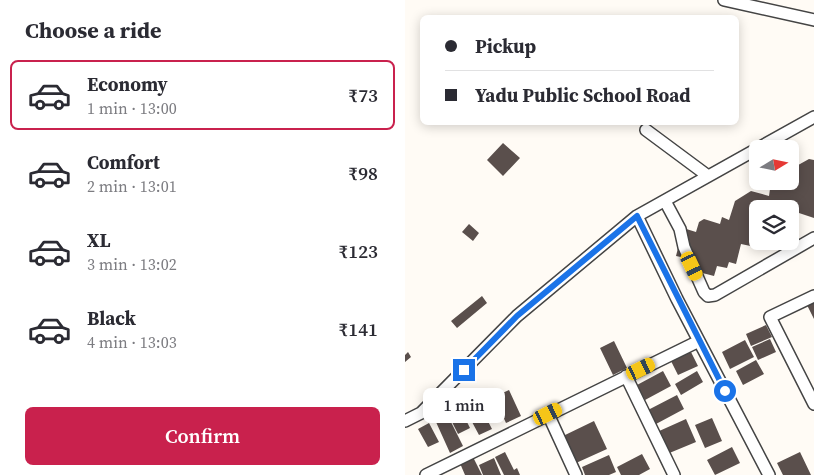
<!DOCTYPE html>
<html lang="en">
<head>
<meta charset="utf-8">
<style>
	:root { --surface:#fff; --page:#f2f2f3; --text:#2b2b33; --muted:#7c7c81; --line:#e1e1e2; --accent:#c9214d }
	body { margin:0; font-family:"Source Serif 4",serif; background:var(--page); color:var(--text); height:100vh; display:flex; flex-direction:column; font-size:19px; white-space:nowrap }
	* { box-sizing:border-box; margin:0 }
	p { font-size:16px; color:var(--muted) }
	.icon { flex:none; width:28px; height:28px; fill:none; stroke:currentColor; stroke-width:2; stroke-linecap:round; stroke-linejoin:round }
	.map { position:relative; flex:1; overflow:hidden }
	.details { display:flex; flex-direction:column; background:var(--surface); width:405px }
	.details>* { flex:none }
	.hud { position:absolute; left:15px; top:15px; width:319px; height:110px; border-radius:8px; box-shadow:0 2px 12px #0003; display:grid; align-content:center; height:110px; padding:0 25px; background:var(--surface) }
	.needle { width:32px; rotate:80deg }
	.tools { position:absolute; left:344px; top:140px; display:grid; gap:10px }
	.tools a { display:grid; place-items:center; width:50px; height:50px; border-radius:8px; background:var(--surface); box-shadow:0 2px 12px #0003; font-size:25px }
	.end { position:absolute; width:22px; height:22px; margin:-11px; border:6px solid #1a73e8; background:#fff; box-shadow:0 0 0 2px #fff }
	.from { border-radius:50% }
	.bubble { position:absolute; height:35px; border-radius:8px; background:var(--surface); box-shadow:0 2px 12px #0003; font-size:16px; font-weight:600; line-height:35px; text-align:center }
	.car { position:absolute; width:15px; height:30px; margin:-15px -8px; border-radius:6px; box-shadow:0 0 4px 1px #0007; background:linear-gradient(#f5c518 24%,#345 0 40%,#f5c518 0 76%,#345 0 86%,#f5c518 0) }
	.hud b { display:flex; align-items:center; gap:18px; height:48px; font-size:19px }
	.hud b+b { border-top:1px solid var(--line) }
	.hud i { width:12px; height:12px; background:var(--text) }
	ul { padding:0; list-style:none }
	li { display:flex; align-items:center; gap:15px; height:70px; margin:0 10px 8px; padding:0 15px; border:2px solid transparent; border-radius:8px }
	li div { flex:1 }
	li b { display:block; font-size:19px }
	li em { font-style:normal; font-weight:600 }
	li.active { border-color:var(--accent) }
	li>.icon { width:45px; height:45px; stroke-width:1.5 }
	h2 { padding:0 25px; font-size:22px; line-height:60px }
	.action { display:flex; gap:10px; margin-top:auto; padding:10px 25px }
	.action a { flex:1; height:58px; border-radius:8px; background:var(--accent); color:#fff; font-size:20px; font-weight:600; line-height:58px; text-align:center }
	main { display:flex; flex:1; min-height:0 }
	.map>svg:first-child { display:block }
	.building { fill:#5a4f4c }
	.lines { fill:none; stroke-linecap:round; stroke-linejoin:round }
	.minor-casing { stroke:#444; stroke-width:14 }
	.minor { stroke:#fff; stroke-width:11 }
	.route { stroke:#1a73e8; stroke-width:6 }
</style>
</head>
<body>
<main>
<section class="details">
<h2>Choose a ride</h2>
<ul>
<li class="active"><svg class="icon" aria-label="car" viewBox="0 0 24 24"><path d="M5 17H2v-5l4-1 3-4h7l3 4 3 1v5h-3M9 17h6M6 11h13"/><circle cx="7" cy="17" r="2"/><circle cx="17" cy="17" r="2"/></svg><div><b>Economy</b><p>1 min · 13:00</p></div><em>₹73</em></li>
<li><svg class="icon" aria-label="car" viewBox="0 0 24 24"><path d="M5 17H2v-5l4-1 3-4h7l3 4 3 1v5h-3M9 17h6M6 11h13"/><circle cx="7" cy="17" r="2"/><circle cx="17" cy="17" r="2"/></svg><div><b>Comfort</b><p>2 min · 13:01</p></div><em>₹98</em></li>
<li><svg class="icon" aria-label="car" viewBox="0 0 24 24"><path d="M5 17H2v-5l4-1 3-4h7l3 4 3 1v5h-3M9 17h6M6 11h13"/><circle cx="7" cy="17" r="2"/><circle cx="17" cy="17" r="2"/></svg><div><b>XL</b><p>3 min · 13:02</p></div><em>₹123</em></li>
<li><svg class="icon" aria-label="car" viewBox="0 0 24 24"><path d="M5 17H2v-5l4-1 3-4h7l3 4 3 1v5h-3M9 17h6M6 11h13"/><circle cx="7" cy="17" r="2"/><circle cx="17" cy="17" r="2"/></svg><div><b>Black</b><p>4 min · 13:03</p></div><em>₹141</em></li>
</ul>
<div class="action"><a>Confirm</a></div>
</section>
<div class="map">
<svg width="409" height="475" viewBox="0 0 409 475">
	<rect width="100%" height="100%" fill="#fffbf5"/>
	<path class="building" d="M98,143L115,158L98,176L82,160Z
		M404,159L409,160V218L388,211L385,212V209H352V241H367L365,248L356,245L355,248L336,244L331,264L324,262L322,268L312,266L309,276L282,269L285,259L271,256L278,228L291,232L294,222L299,219L315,224L317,217L324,220L330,201L346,191L364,196L365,189L375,184L380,186L382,181H385L386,169Z
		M64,224L74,233L68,241L57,232Z
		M77,296L82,303L52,328L46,321Z
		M409,302V319L402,305Z
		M361,325L367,337L346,346L341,334Z
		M365,339L371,352L353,360L347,347Z
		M340,340L349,357L325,369L317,352Z
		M209,341L222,368L208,375L195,348Z
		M3,352L6,357L0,362V355Z
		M286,352L293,366L273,375L266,361Z
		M351,360L359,374L338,385L331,371Z
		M258,371L266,386L240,400L232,385Z
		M292,371L298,382L276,395L270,384Z
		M104,390L116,416L101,423L89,397Z
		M272,395L279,409L251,424L243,410Z
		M72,400L87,429L74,435L59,407Z
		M56,410L65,428L53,434L44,416Z
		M43,416L58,446L45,453L31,422Z
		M307,418L317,441L300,448L290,425Z
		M281,419L291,442L262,454L252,432Z
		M189,421L202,449L171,463L158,436Z
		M24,423L34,442L23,447L13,429Z
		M327,447L335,463L310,475L302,460Z
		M100,452L109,470L112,468L115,475H99L90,457Z
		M395,452L406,475H378L372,463Z
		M237,454L245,469L234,475H216L212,467Z
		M67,455L77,475H60L54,461Z
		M204,455L211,472L204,475H180L177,467Z
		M89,458L96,475H78L74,465Z"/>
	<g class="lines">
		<g class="minor-casing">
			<path id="minor" d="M319,0L409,20
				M241,130L303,176
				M260,201L275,229L279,247L299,292L303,296L310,295L409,238
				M232,216L272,299L364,475
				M409,296L365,317L409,404
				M221,376L269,475
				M143,414L171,475
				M0,421L16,413L112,316L232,216L409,117
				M21,475L294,341"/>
		</g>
		<use href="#minor" class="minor"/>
	</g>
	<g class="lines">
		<path class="route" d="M59,370L112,316L232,216L320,391"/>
	</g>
</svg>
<div class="tools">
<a><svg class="needle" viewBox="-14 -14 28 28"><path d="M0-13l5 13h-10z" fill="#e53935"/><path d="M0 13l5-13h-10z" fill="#7c7c81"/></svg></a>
<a><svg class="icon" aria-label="layers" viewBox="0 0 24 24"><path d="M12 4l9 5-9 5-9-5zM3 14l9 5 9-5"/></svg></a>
</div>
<i class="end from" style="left:320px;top:391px"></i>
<i class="end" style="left:59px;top:370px"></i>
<div class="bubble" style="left:18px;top:388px;width:82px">1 min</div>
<i class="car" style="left:287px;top:266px;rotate:155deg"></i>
<i class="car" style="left:236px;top:369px;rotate:64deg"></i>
<i class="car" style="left:143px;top:414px;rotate:64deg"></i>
<div class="hud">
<b><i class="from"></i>Pickup</b>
<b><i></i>Yadu Public School Road</b>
</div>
</div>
</main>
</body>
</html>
